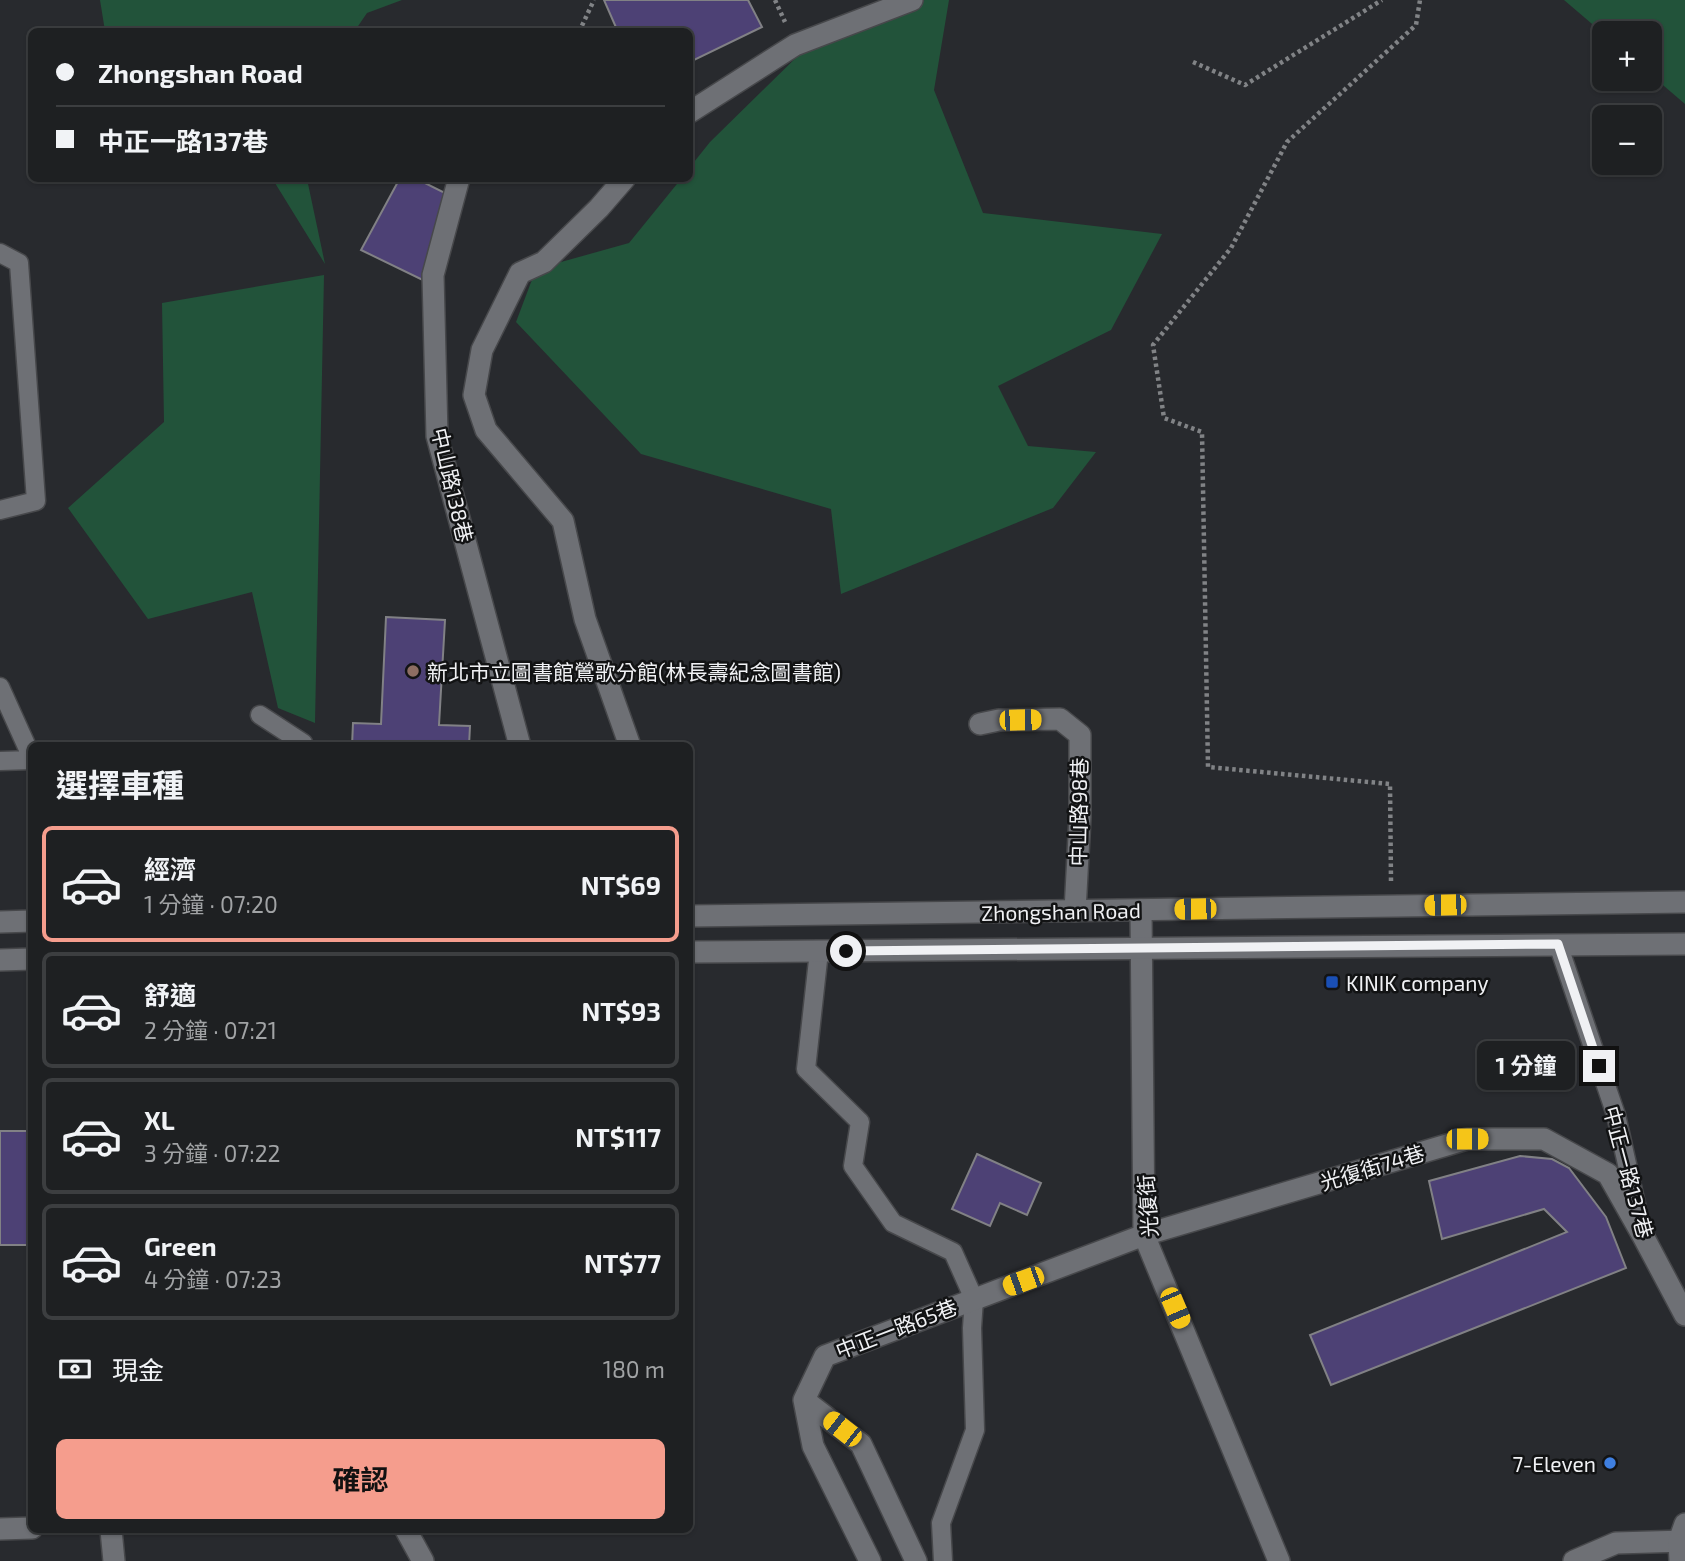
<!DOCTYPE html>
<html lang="zh-TW">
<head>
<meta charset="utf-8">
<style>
	:root { --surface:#1e2022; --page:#26282a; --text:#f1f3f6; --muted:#a1a3a5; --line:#3c3e40; --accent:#f59d8d }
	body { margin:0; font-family:"Exo 2","Noto Sans TC",sans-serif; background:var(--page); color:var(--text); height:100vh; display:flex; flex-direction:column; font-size:26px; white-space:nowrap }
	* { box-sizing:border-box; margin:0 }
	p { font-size:23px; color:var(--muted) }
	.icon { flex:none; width:38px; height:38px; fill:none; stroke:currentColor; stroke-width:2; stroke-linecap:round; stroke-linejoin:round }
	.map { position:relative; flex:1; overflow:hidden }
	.drawer { position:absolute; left:28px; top:742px; width:665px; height:791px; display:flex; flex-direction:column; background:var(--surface); border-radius:10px; box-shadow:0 2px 5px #0004,0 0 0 2px var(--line) }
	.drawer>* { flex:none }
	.banner { position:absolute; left:28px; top:28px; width:665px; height:154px; border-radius:10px; box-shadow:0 2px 5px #0004,0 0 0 2px var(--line); display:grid; align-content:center; height:154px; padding:0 28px; background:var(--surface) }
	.buttons { position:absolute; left:1592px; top:21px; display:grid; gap:14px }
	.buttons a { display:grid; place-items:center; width:70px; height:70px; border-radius:10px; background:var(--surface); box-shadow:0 2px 5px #0004,0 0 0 2px var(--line); font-size:35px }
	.end { position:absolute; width:32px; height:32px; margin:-16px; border:9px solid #f0f1f4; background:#111; box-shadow:0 0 0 4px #111 }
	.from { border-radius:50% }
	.bubble { position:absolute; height:49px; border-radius:10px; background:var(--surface); box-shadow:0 2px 5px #0004,0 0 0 2px var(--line); font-size:23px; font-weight:700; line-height:49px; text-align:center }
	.car { position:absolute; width:21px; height:42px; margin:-21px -10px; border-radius:9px; box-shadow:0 0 5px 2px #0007; background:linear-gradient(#f5c518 24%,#345 0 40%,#f5c518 0 76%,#345 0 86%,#f5c518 0) }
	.banner b { display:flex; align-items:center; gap:24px; height:66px; font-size:26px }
	.banner b+b { border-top:2px solid var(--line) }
	.banner i { width:18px; height:18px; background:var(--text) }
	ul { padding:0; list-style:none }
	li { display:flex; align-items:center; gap:21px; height:116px; margin:0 14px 10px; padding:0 14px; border:4px solid var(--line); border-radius:10px }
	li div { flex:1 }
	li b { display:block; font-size:26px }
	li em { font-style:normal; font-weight:700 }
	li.on { border-color:var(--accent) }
	li>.icon { width:63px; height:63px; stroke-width:1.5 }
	h2 { padding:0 28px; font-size:32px; line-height:84px }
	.pay { display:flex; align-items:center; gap:18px; height:77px; padding:0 28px; font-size:26px }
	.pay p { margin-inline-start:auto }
	.action { display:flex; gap:14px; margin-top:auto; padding:14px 28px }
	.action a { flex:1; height:80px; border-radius:10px; background:var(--accent); color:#111; font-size:28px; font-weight:700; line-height:80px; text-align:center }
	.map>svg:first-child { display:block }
	.green { fill:#22533a }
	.building { fill:#4d4175; stroke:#818185; stroke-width:2 }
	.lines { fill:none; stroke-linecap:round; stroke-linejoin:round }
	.lane-casing { stroke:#47484b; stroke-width:21 }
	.street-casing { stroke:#47484b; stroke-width:24 }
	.secondary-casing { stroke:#47484b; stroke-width:24 }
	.path { stroke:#818386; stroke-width:4.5; stroke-dasharray:3.5 3.5; stroke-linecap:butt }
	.lane { stroke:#6e7075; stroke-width:18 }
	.street { stroke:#6e7075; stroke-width:21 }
	.secondary { stroke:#6e7075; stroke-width:21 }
	.route { stroke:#f0f1f4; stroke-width:9 }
	.education-dot { fill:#8d6e63; stroke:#121314; stroke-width:2.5 }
	.transit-dot { fill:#1a4fb4; stroke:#121314; stroke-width:2.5 }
	.shop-dot { fill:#3f7fe0; stroke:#121314; stroke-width:2.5 }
	.labels { text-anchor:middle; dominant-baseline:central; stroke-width:5; stroke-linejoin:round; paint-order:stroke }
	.street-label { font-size:21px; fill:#f0f1f4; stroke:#121314 }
	.poi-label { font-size:21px; fill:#f0f1f4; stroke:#121314; text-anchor:start }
</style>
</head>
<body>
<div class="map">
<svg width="1685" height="1561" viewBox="0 0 1685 1561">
	<rect width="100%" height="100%" fill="#282a2e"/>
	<path class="green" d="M100,0H402L367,13L354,32L105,31Z
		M918,0H949L934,90L983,213L1162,234L1111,330L998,386L1028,446L1096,452L1053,508L841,594L831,509L641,454L516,322L536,269L629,243L681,179L690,178V167L710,142L810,44Z
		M1564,0H1685V104L1650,74V33H1605V35Z
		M267,179H307L325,264L275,183Z
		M324,275L315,723L278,708L252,592L148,619L68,508L164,422L162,303Z"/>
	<path class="building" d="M604,0H748L762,27L690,62V32H618Z
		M400,178H415L451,196L431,284L361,250Z
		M386,617L445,620L439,725L470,726L469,746H352L353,723L381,724Z
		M0,1131H32V1245H0Z
		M977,1154L1041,1183L1027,1215L1000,1203L990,1226L952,1209Z
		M1520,1156L1552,1159L1569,1168L1606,1217L1626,1268L1331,1385L1310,1335L1567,1232L1544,1209L1442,1239L1429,1181Z"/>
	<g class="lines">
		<g class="lane-casing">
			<path id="lane" d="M0,253L19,263L36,501L0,510
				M0,687L32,758
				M260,715L303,743V746
				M0,761L32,760
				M1558,944L1616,1115L1640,1222
				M819,951L806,1069L860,1122L853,1166L893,1223L953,1252L974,1299L972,1328L975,1430L941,1523L943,1561"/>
		</g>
		<g class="street-casing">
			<path id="street" d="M690,112L795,45L912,0
				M459,178L433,275L437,436L520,746
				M625,178L599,208L544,262L520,273L482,350L474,395L486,430L563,521L585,619L630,746
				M980,724L999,720L1060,719L1080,735V817L1075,911
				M1141,910L1144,1235L1279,1561
				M804,1400L861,1444L916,1561
				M0,1529L32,1528
				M111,1530L114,1561
				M870,1561L813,1446L804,1400L825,1356L1144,1235L1467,1139H1544L1608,1174L1643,1236L1685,1315
				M1574,1561L1616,1543L1685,1541"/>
		</g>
		<g class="secondary-casing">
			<path id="secondary" d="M690,916L1685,902
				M0,922L32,921
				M690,952L1685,944
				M0,960L32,959
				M406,1530L423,1561
				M1680,1561L1679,1541L1685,1524"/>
		</g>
		<path class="path" d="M775,0L785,22
			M579,32L594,0
			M1193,62L1245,85L1382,0
			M1391,881L1390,784L1208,767L1202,432L1164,418L1153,345L1231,248L1287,142L1416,25L1420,0"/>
		<use href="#lane" class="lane"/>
		<use href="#street" class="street"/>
		<use href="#secondary" class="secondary"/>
	</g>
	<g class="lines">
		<path class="route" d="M846,951L1558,944L1599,1066"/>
	</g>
	<circle class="education-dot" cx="413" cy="671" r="7"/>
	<rect class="transit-dot" x="1325" y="975" width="14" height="14" rx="3.5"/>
	<circle class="shop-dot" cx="1610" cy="1463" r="7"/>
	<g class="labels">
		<g class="street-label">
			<text transform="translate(453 485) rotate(77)">中山路138巷</text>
			<text transform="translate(1078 812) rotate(-89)">中山路98巷</text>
			<text transform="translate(1061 911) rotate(-1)">Zhongshan Road</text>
			<text transform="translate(1372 1167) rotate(-17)">光復街74巷</text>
			<text transform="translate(1629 1172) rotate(75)">中正一路137巷</text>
			<text transform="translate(1147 1206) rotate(-94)">光復街</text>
			<text transform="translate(896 1328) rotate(-21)">中正一路65巷</text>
		</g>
		<g class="poi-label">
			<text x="427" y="671">新北市立圖書館鶯歌分館(林長壽紀念圖書館)</text>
			<text x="1346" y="982">KINIK company</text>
			<text x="1596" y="1463" text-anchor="end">7-Eleven</text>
		</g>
	</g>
</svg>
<div class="buttons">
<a>+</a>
<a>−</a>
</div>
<i class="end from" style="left:846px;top:951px"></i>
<i class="end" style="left:1599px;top:1066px"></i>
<div class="bubble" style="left:1477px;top:1041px;width:98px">1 分鐘</div>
<i class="car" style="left:1020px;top:720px;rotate:89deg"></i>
<i class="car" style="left:1445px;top:905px;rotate:269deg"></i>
<i class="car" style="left:1195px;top:909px;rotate:269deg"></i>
<i class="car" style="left:1467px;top:1139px;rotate:90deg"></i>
<i class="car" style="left:1023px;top:1281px;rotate:250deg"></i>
<i class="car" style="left:1175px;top:1308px;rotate:157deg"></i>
<i class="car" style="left:842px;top:1429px;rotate:308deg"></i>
<div class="banner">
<b><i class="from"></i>Zhongshan Road</b>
<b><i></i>中正一路137巷</b>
</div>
<section class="drawer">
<h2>選擇車種</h2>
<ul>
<li class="on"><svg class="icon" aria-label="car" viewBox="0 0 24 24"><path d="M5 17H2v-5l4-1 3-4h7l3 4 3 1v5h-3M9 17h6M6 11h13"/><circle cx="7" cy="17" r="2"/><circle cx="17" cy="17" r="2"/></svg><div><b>經濟</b><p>1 分鐘 · 07:20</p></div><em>NT$69</em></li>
<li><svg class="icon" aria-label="car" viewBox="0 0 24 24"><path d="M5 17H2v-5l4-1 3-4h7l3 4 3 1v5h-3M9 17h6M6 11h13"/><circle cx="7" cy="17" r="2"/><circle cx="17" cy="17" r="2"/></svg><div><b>舒適</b><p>2 分鐘 · 07:21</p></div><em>NT$93</em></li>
<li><svg class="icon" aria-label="car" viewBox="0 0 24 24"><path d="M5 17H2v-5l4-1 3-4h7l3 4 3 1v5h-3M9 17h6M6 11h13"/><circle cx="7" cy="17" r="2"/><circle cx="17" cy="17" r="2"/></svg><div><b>XL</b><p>3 分鐘 · 07:22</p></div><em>NT$117</em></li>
<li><svg class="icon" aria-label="car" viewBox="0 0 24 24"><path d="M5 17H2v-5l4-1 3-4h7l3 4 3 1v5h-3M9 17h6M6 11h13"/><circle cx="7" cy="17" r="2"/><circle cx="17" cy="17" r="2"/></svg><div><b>Green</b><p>4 分鐘 · 07:23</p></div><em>NT$77</em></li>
</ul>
<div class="pay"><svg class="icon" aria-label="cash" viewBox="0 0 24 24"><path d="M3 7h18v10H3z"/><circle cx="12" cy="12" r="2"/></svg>現金<p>180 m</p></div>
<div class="action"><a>確認</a></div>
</section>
</div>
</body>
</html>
